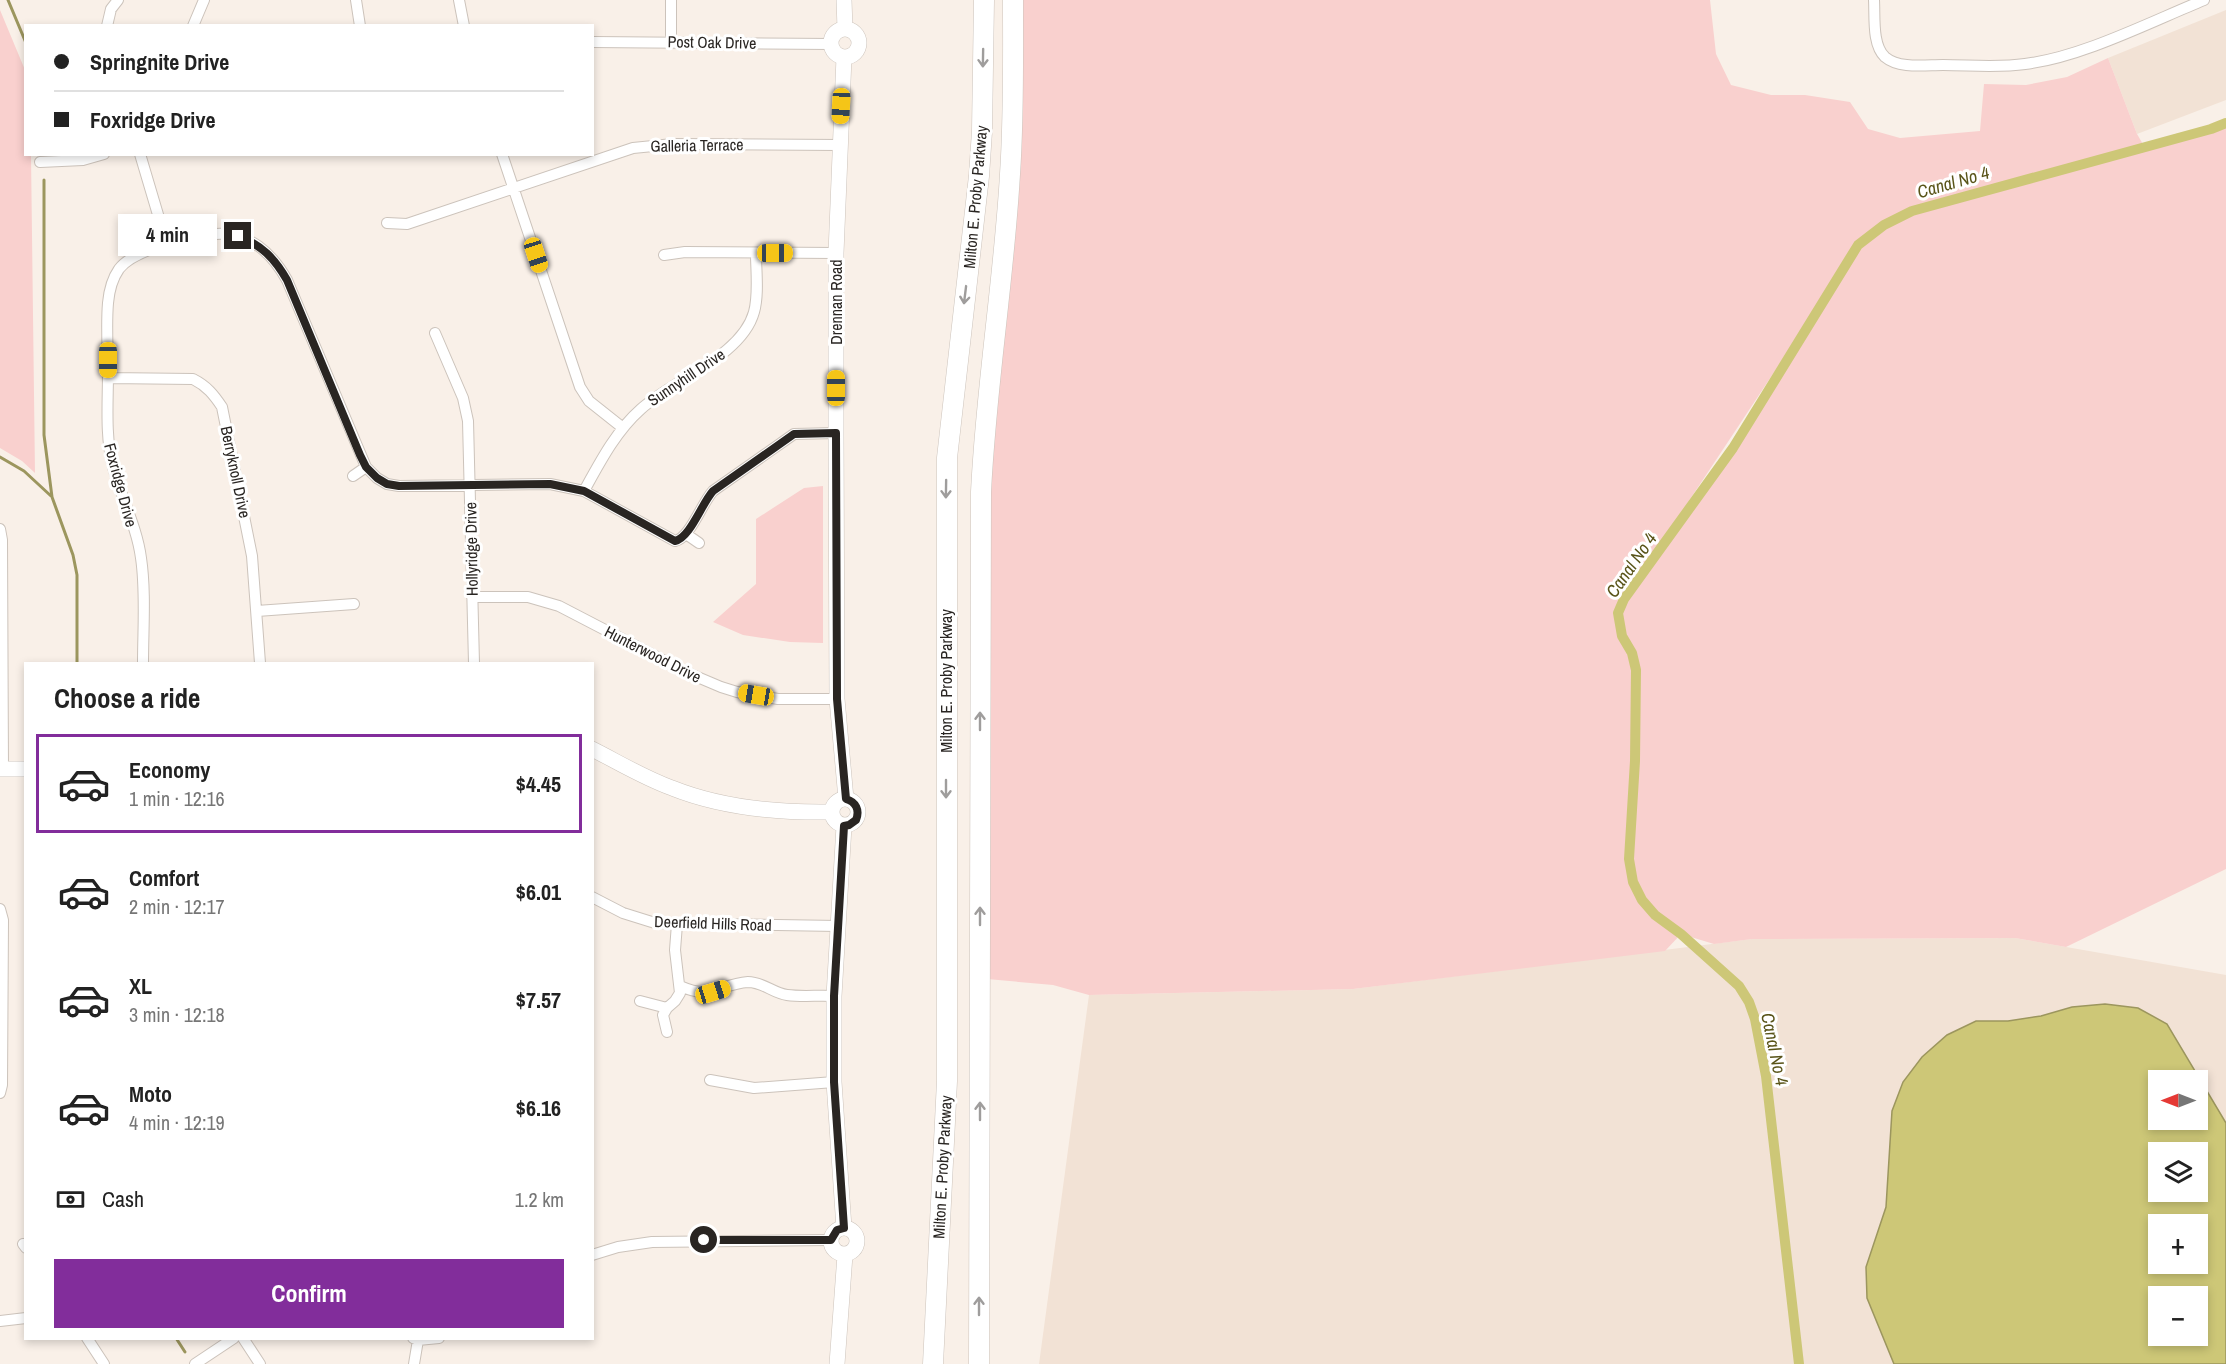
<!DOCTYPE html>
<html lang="en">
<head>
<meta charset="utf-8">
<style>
	:root { --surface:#fff; --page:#f2f2f2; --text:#222; --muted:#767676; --line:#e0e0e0; --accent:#822d9b }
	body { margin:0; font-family:"Archivo Narrow",sans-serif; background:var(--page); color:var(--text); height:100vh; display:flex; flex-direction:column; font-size:22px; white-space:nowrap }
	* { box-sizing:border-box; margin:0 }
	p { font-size:20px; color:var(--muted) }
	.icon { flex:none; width:33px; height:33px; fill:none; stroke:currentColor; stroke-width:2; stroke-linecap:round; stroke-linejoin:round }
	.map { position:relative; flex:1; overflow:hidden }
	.sheet { position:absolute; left:24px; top:662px; width:570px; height:678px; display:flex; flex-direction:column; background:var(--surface); border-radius:0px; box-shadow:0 3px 9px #0003 }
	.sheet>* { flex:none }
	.guide { position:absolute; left:24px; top:24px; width:570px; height:132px; border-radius:0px; box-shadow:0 3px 9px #0003; display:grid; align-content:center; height:132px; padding:0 30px; background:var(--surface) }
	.needle { width:39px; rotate:270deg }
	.fabs { position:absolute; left:2148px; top:1070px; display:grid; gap:12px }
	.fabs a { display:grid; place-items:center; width:60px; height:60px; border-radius:0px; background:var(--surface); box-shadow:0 3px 9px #0003; font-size:30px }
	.end { position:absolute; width:27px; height:27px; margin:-14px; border:8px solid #292522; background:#fff; box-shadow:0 0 0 3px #fff }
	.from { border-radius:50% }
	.bubble { position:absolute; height:42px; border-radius:0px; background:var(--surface); box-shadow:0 3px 9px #0003; font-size:20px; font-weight:700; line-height:42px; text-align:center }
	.car { position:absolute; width:18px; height:36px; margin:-18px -9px; border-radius:8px; box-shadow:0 0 4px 2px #0007; background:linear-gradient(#f5c518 24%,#345 0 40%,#f5c518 0 76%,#345 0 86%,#f5c518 0) }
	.guide b { display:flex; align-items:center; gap:21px; height:57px; font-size:22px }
	.guide b+b { border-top:2px solid var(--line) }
	.guide i { width:15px; height:15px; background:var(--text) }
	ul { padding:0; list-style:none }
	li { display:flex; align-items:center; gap:18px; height:99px; margin:0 12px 9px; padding:0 18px; border:3px solid transparent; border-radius:0px }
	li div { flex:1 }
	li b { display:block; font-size:22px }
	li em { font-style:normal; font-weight:700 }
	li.current { border-color:var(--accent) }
	li>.icon { width:54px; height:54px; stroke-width:1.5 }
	h2 { padding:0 30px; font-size:27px; line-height:72px }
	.pay { display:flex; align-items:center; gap:15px; height:66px; padding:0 30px; font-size:22px }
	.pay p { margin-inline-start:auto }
	.cta { display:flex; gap:12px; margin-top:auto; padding:12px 30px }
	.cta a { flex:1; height:69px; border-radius:0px; background:var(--accent); color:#fff; font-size:24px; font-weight:700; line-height:69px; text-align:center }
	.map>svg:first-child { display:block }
	.built { fill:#f2e2d5; fill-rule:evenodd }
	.green { fill:#f9d0ce; fill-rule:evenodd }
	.water { fill:#cdc777; stroke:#9c965e; stroke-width:1.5; fill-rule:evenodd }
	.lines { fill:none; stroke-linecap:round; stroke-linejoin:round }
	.stream { stroke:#9c965e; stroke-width:3 }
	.canal { stroke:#cdc777; stroke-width:10 }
	.street-casing { stroke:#ccc3bb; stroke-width:12 }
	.secondary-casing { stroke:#ccc3bb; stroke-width:16 }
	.highway-casing { stroke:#ccc3bb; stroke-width:21 }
	.street { stroke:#fff; stroke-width:10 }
	.secondary { stroke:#fff; stroke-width:15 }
	.highway { stroke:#fff; stroke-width:20 }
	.oneway { stroke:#9f9d9c }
	.route { stroke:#292522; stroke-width:8 }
	.labels { text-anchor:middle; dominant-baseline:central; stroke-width:6; stroke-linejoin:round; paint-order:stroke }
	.street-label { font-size:16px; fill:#292522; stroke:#fff }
	.water-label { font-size:18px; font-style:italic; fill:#595419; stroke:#fff }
</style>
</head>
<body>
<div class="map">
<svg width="2226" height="1364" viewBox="0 0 2226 1364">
	<rect width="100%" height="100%" fill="#f9f0e8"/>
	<path class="built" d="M2226,10V100L2137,134L2108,58Z
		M2015,938L2226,975V1364H1039L1089,995L1353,989L1752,939ZM2158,1080H2198V1119H2158ZM2158,1152H2198V1191H2158ZM2158,1224H2198V1263H2158ZM2158,1296H2198V1335H2158Z"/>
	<path class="green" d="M1020,0H1710L1716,54L1731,85L1771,95H1805L1850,102L1868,129L1900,138L1980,131L1984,84L2026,85L2067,77L2108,58L2137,134L2144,146L2226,122V869L2066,947L2015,938L1752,939L1714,944L1681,934L1665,951L1353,989L1089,995L1053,985L987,979L988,474ZM1843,268L1733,448L1620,609L1624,599Z
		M0,10L25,70L26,154L31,155L35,473L22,461L0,448Z
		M823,486V643L790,642L743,635L713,622L756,584V519L804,488Z"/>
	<path class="water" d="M2105,1004L2138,1008L2167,1024L2226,1123V1364H1894L1867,1298L1866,1267L1886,1207L1892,1111L1903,1082L1922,1057L1947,1035L1976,1021H2008L2041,1016L2072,1007ZM2158,1080H2198V1119H2158ZM2158,1152H2198V1191H2158ZM2158,1224H2198V1263H2158ZM2158,1296H2198V1335H2158Z"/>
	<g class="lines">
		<path class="stream" d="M8,0L26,43
			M44,180V435L52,497L73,555L77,575V663
			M0,457L24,471L51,496
			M176,1338L185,1352"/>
		<path class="canal" d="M1799,1364L1766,1076L1755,1019L1749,1002L1739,986L1681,934L1655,915L1642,900L1633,882L1629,859L1635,761L1636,670L1632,653L1622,636L1618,613L1624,599L1733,448L1858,245L1884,225L1912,211L2211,129L2226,123"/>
		<g class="street-casing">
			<path id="street" d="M356,0L360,26
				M459,0L464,26
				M1874,0C1875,17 1872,45 1885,57C1899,69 1925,65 1943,65C1969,65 1998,68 2025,64C2082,57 2150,22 2204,0
				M107,26L111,9L118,0
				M193,26L204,0
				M592,42L832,44
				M671,42V0
				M140,154L167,245
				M502,154L580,387L589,401L623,428
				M40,162L83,160L104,154
				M387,223L407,224L633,148L673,144L840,145
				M664,255L685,252L836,253
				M435,333L463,398L468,421L474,663
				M108,378L193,379C207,386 214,395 222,407L252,556L260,663
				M353,476L366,467
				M584,491C600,462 616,431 641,409C674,379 742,356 754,312C759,294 756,272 756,253
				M0,529L2,540L3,769
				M686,534L699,543
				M472,597H528L559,606L688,673L721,687L737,692L778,699H837
				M257,611L354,604
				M143,663C143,629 146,592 141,558C137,527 121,497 113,467C105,436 108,403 108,372C108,349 106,326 108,303C109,292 112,279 119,269C134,249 191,236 216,234C249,232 272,253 287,280L366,467L377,478L387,484L399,486L550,484L584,491L675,541C690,538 702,503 713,491L794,434L836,433
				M592,897L623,913L655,923L838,926
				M0,909L3,920L2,1085L0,1093
				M680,986C713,1001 719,984 748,982C763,982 773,993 787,995C802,997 819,995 834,996
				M640,1001L667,1008
				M667,1032L663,1015L667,1008L675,1001L680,993L675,950L677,924
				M710,1080L754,1088L834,1082
				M23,1244L26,1248
				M592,1255L618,1247L652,1242L831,1240
				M0,1321L26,1318
				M87,1338L104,1364
				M243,1338L260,1364
				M413,1338L418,1340L439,1338
				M195,1364L234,1338
				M414,1364L418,1340"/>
		</g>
		<g class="secondary-casing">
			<path id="secondary" d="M844,0L845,29
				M831 43a14 14 0 1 1 28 0a14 14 0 1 1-28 0Z
				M844,57L836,253V433L837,699L846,799
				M592,749C618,762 644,778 672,788C722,808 777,813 832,812
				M0,769H26
				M832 812a13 13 0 1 1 26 0a13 13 0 1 1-26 0Z
				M844,826L834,996V1082L844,1228
				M831 1241a13 13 0 1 1 26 0a13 13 0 1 1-26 0Z
				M837,1364L845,1255"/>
		</g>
		<g class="highway-casing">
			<path id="highway" d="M933,1364L947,1081V458L979,176L982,131L984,0
				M979,1364L981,492C986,386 1004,280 1010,174C1014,116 1013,58 1013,0"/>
		</g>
		<use href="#street" class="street"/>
		<use href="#secondary" class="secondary"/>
		<use href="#highway" class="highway"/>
	</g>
	<defs><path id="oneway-shaft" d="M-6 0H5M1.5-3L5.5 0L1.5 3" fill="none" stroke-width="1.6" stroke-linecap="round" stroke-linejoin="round" transform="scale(1.5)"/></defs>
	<g class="oneway">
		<use href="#oneway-shaft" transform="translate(983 58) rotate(91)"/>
		<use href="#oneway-shaft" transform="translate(965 295) rotate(97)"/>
		<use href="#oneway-shaft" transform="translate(946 489) rotate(91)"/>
		<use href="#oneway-shaft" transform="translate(980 721) rotate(-90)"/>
		<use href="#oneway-shaft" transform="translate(946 789) rotate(90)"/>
		<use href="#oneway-shaft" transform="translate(980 916) rotate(-90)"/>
		<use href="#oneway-shaft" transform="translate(980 1111) rotate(-90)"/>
		<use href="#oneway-shaft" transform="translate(979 1306) rotate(-90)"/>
	</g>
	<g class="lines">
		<path class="route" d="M238,236C262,245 275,259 287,280L360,455L366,467L377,478L387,484L399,486L550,484L584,491L675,541C690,538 702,503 713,491L794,434L836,433L837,699L846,799C856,802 860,810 856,820L849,825L844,826L834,996V1082L844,1228L837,1230L831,1240H704"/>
	</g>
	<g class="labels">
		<g class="street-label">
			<text transform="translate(712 42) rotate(1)">Post Oak Drive</text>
			<text transform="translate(697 145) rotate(-1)">Galleria Terrace</text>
			<text transform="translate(975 197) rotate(-85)">Milton E. Proby Parkway</text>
			<text transform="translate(836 302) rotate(-90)">Drennan Road</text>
			<text transform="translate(686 377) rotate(-34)">Sunnyhill Drive</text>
			<text transform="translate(236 472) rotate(78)">Berryknoll Drive</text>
			<text transform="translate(121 485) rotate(75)">Foxridge Drive</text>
			<text transform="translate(471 549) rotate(-91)">Hollyridge Drive</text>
			<text transform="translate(653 654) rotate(27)">Hunterwood Drive</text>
			<text transform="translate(946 681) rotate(-90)">Milton E. Proby Parkway</text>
			<text transform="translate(713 923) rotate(2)">Deerfield Hills Road</text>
			<text transform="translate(942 1167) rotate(-87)">Milton E. Proby Parkway</text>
		</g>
		<g class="water-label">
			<text transform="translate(1953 182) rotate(-16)">Canal No 4</text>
			<text transform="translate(1631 565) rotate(-55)">Canal No 4</text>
			<text transform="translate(1775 1049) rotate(78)">Canal No 4</text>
		</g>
	</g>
</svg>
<div class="fabs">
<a><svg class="needle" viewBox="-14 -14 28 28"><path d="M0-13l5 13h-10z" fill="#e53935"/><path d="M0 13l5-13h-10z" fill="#767676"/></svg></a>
<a><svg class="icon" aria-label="layers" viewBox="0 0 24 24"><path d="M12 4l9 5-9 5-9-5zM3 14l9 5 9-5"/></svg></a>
<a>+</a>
<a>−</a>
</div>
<i class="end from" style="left:704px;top:1240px"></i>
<i class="end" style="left:238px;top:236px"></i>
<div class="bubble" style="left:118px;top:214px;width:99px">4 min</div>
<i class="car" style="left:841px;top:106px;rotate:183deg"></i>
<i class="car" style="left:775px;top:253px;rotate:90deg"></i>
<i class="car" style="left:536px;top:255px;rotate:162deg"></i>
<i class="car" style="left:108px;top:360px;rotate:180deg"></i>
<i class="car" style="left:836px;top:388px;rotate:0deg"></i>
<i class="car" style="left:756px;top:695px;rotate:280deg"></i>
<i class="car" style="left:713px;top:992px;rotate:73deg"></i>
<div class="guide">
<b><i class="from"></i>Springnite Drive</b>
<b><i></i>Foxridge Drive</b>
</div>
<section class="sheet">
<h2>Choose a ride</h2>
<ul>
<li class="current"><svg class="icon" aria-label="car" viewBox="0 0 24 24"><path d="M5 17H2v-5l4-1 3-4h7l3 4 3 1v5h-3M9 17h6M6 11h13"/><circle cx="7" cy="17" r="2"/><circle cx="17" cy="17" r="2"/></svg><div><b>Economy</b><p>1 min · 12:16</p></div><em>$4.45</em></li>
<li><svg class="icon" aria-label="car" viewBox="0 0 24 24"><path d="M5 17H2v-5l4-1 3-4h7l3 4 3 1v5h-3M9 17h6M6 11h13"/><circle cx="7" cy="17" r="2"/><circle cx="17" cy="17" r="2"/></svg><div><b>Comfort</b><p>2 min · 12:17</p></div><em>$6.01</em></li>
<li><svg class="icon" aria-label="car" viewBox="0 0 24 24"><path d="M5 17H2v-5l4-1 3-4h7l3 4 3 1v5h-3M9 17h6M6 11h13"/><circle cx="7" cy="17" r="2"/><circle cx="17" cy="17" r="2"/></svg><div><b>XL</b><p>3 min · 12:18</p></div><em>$7.57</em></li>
<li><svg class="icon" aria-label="car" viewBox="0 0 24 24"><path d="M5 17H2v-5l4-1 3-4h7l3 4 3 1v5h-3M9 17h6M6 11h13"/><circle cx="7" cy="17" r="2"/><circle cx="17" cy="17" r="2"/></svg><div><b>Moto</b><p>4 min · 12:19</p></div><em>$6.16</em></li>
</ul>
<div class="pay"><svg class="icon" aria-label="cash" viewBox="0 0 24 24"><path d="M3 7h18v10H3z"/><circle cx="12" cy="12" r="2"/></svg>Cash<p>1.2 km</p></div>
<div class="cta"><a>Confirm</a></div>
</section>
</div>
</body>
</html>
